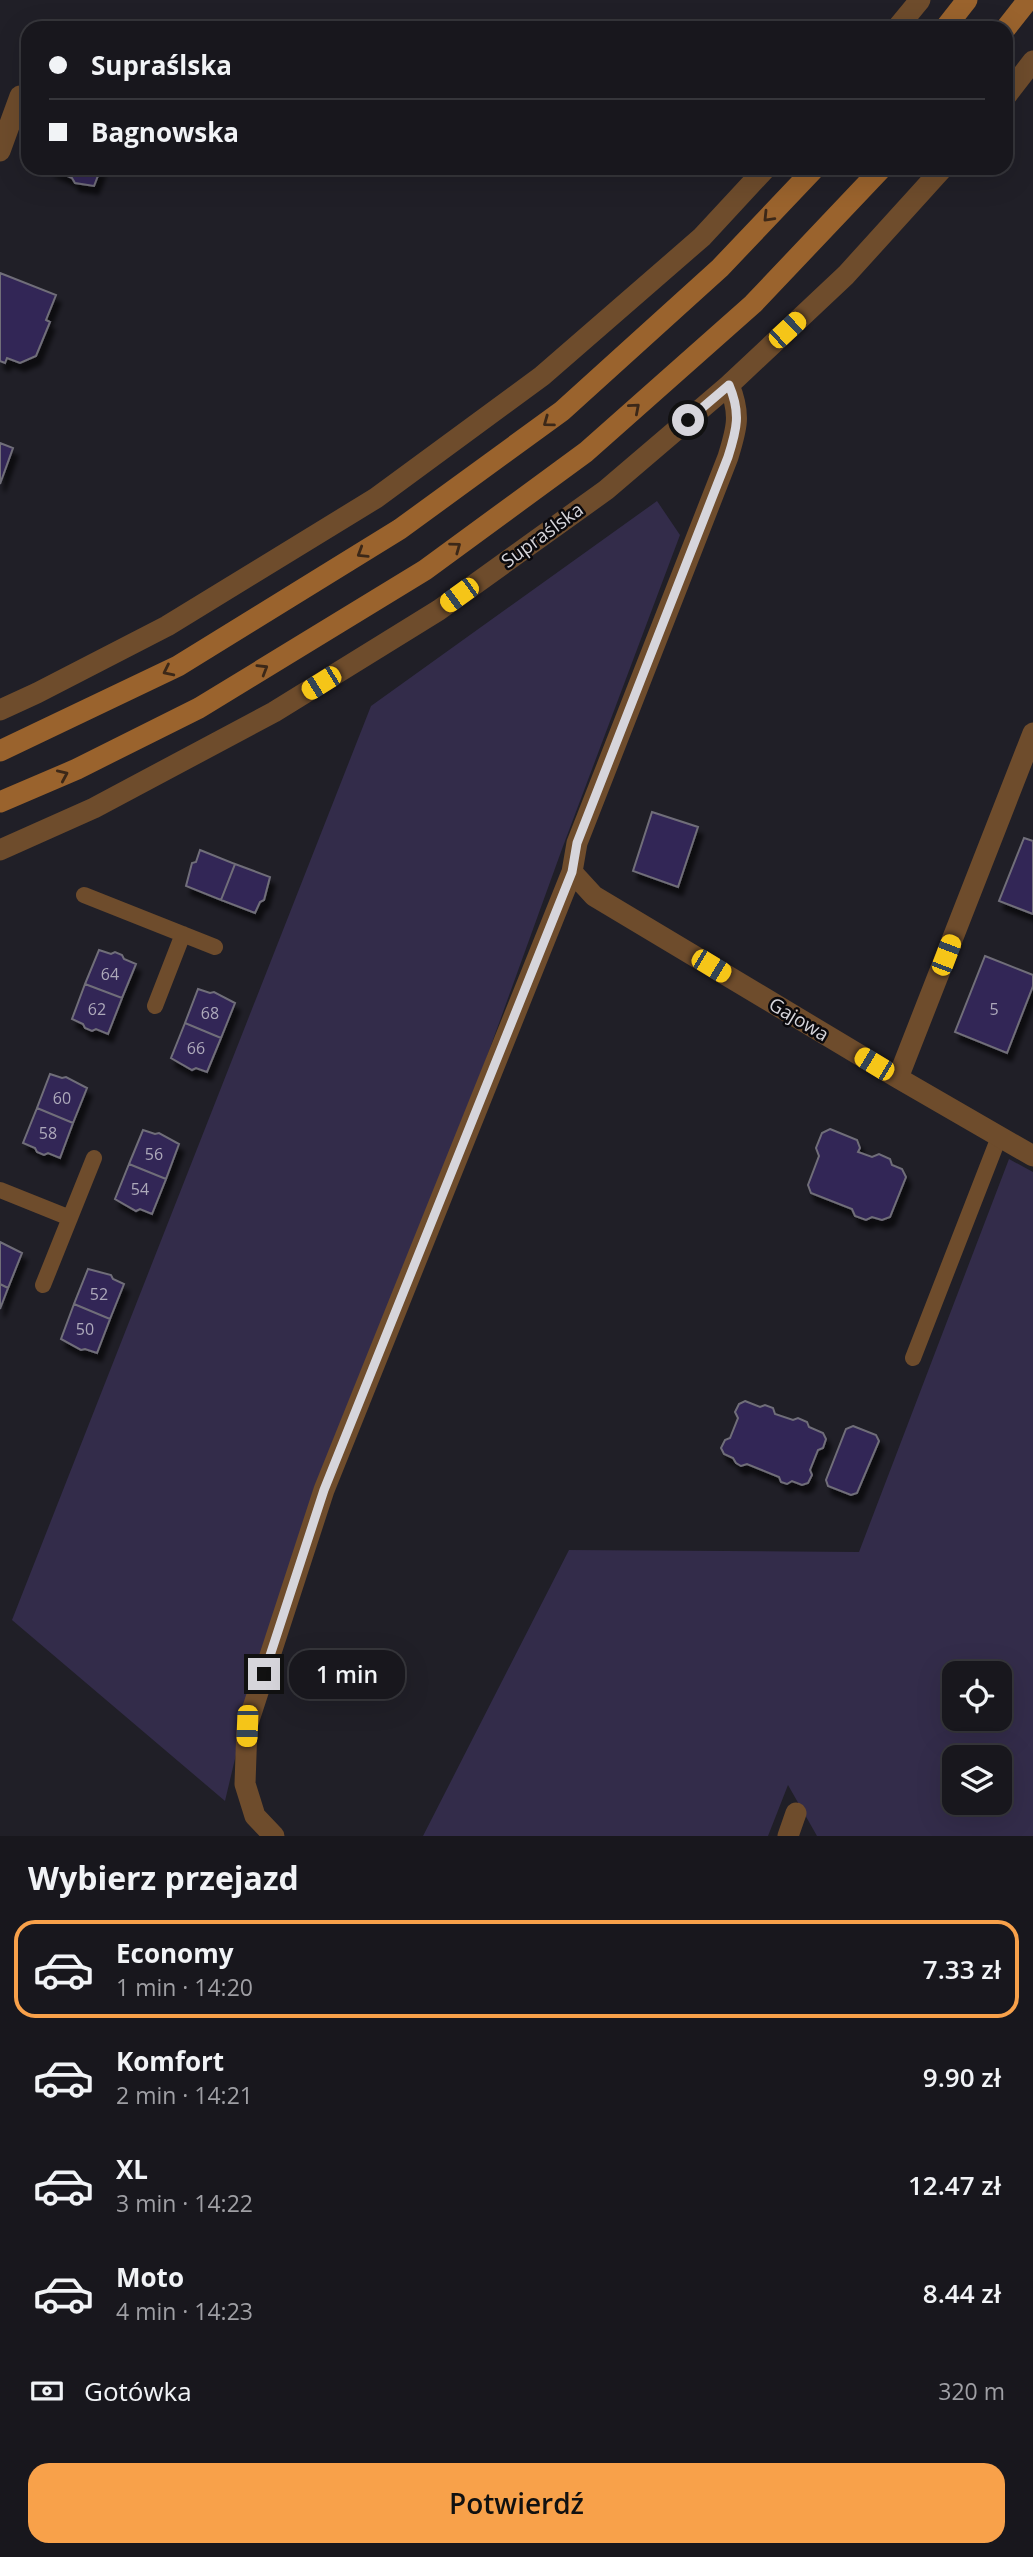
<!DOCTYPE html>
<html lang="pl">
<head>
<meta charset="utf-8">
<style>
	:root { --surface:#18171d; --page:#25242a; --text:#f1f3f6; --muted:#9f9fa4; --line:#36363b; --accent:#f8a14a }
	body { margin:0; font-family:"Open Sans",sans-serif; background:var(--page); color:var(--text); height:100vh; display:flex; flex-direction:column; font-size:26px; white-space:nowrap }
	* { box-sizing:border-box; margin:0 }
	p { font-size:23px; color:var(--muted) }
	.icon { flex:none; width:38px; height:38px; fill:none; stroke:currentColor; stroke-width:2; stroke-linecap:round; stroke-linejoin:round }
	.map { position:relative; height:1836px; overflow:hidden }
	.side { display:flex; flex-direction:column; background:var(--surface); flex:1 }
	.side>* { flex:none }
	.hud { position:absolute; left:21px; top:21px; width:992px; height:154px; border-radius:21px; box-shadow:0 7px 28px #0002,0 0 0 2px var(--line); display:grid; align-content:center; height:154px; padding:0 28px; background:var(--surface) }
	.buttons { position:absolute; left:942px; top:1661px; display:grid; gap:14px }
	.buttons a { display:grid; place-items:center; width:70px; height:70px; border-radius:14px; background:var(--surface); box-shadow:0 7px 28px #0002,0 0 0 2px var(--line); font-size:35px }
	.end { position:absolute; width:32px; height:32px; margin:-16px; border:9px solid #d6d5db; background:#111; box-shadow:0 0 0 4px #111 }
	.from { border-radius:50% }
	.bubble { position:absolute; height:49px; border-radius:21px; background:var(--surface); box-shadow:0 7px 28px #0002,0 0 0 2px var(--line); font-size:23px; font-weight:600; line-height:49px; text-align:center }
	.car { position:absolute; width:21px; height:42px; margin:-21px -10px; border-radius:9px; box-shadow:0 0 5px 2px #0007; background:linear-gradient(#f5c518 24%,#345 0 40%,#f5c518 0 76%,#345 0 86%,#f5c518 0) }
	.hud b { display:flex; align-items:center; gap:24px; height:66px; font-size:26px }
	.hud b+b { border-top:2px solid var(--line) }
	.hud i { width:18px; height:18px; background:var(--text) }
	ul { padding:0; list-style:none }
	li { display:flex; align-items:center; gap:21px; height:98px; margin:0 14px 10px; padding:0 14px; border:4px solid transparent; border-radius:21px }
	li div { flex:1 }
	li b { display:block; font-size:26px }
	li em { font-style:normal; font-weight:600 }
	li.active { border-color:var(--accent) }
	li>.icon { width:63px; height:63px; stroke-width:1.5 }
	h2 { padding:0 28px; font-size:32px; line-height:84px }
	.pay { display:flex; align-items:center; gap:18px; height:77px; padding:0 28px; font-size:26px }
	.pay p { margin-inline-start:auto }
	.cta { display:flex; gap:14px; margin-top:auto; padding:14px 28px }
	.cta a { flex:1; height:80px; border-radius:21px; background:var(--accent); color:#111; font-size:28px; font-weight:600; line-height:80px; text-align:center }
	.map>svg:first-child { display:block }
	.green { fill:#332c4a; fill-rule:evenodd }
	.building { fill:#322556; stroke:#706e79; stroke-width:2; filter:url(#shadow) }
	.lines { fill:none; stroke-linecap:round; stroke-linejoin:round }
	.lane { stroke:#6e4c2c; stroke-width:16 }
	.street { stroke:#6e4c2c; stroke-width:21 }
	.secondary { stroke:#9a632d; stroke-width:21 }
	.oneway { stroke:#3c2818 }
	.route { stroke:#d6d5db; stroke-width:9 }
	.labels { text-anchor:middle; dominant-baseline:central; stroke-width:5; stroke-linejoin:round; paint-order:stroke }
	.number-label { font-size:16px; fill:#ada9ba }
	.street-label { font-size:19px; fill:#d6d5db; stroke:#0a090d }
</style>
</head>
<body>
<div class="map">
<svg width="1033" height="1836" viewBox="0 0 1033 1836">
	<defs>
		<filter id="shadow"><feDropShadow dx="4.5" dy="8" stdDeviation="2" flood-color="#0009"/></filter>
	</defs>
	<rect width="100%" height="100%" fill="#201f27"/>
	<path class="green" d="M657,501L680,535L562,849L239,1742L225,1801L12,1620L371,706Z
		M1009,1159L1033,1172V1836H817L788,1785L768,1836H423L569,1550L859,1552ZM954,1673H999V1718H954ZM954,1757H999V1802H954Z"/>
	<path class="building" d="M50,168H101L94,186L75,183L72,178Z
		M0,273L56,295L46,320L50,322L36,356L20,363L7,358L5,363L0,361Z
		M0,443L13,448L0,484Z
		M652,812L698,827L678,887L633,871Z
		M1024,838L1033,841V914L999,901Z
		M200,850L235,864L221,900L186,886L192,863L196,862Z
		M235,864L270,877L264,900L260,902L255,913L221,900Z
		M99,950L111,954L115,952L122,955L124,959L136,964L122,998L85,984Z
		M985,956L1033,975V986L1007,1053L955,1032Z
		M85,984L122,998L108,1034L96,1029L92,1031L85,1028L83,1024L72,1019Z
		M198,989L210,993L214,992L235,1003L221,1038L185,1023Z
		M185,1023L221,1038L207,1072L196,1068L192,1070L171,1058Z
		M50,1074L62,1078L66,1077L87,1088L73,1123L37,1108Z
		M37,1108L73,1123L60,1158L48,1153L44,1155L37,1152L35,1148L23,1143Z
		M830,1129L857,1140L860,1148L858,1152L872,1157L879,1154L890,1159L892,1165L902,1169L906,1177L890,1217L882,1220L872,1217L866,1220L855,1216L852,1209L811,1193L808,1185L819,1156L816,1148L822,1133Z
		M143,1130L155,1134L159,1133L179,1144L166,1179L129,1164Z
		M129,1164L166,1179L152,1214L140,1209L136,1211L115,1199Z
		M0,1242L22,1253L8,1288L0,1284Z
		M88,1269L111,1275L113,1279L124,1284L110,1319L74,1304Z
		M0,1284L8,1288L0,1309Z
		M74,1304L110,1319L97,1353L85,1349L81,1350L61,1339Z
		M745,1401L760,1407L765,1405L773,1408L775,1414L793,1420L798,1418L807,1422L809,1427L823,1433L826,1439L823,1448L818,1450L810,1470L812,1475L808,1483L802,1485L792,1481L787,1484L781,1482L779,1477L747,1464L741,1466L736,1463L733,1458L724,1454L721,1448L725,1440L730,1438L738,1418L735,1412L739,1404Z
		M853,1426L876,1435L879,1441L857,1493L851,1495L828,1486L826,1480L846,1429Z"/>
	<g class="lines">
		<path class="lane" d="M84,895L215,947
			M155,1006L183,934
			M0,1190L70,1218
			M43,1285L94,1158
			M913,1358L999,1137"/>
		<path class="street" d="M897,28L920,0
			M1006,96L1033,61
			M0,151L20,96
			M0,710L37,693L167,626L376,498L542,376L702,237L766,168
			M0,850L94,808L274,712L439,610L606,490L729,385L846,275L943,168
			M572,872L594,896L898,1078L1033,1156
			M898,1078L1033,733
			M274,1836L255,1816L245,1784L247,1726L324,1490L572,872L577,843L728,457C737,428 741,414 729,385
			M788,1836L796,1813"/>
		<path class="secondary" d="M945,28L967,0
			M1006,28L1028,0
			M0,751L178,666L400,529L562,411L720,268L815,168
			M0,802L77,769L199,708L425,570L586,452L753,304L882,168"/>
	</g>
	<defs><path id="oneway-chevron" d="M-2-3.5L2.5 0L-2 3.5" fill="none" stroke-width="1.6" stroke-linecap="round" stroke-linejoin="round" transform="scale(1.75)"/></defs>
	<g class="oneway">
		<use href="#oneway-chevron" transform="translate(768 217) rotate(134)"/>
		<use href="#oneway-chevron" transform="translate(635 408) rotate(-41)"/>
		<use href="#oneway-chevron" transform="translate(548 422) rotate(144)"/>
		<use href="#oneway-chevron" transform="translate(456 547) rotate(-36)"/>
		<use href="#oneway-chevron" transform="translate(362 553) rotate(148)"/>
		<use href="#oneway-chevron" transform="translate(263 669) rotate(-31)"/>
		<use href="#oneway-chevron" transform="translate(168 671) rotate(154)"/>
		<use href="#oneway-chevron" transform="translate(63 775) rotate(-24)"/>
	</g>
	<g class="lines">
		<path class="route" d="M264,1674L324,1490L572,872L577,843L728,457C737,429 741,413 729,385L688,420"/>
	</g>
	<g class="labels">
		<g class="number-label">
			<text x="110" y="974">64</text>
			<text x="97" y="1009">62</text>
			<text x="994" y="1009">5</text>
			<text x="210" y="1013">68</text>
			<text x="196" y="1048">66</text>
			<text x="62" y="1098">60</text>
			<text x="48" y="1133">58</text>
			<text x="154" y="1154">56</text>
			<text x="140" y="1189">54</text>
			<text x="99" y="1294">52</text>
			<text x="85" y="1329">50</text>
		</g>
		<g class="street-label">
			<text transform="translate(542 535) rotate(-36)">Supraślska</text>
			<text transform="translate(799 1019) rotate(31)">Gajowa</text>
		</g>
	</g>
</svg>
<div class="buttons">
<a><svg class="icon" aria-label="locate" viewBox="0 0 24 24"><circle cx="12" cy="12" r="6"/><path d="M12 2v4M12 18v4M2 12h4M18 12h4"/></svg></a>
<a><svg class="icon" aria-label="layers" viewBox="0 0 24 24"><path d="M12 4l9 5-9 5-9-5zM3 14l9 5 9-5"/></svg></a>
</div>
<i class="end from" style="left:688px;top:420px"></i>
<i class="end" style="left:264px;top:1674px"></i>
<div class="bubble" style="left:289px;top:1650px;width:116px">1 min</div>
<i class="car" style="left:787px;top:330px;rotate:47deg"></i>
<i class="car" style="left:459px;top:595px;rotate:234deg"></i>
<i class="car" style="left:321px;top:683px;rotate:238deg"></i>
<i class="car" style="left:946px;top:955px;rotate:21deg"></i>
<i class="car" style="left:711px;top:966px;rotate:121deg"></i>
<i class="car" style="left:874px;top:1064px;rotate:301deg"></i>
<i class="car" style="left:247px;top:1726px;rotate:182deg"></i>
<div class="hud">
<b><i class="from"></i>Supraślska</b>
<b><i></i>Bagnowska</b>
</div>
</div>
<section class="side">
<h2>Wybierz przejazd</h2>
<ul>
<li class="active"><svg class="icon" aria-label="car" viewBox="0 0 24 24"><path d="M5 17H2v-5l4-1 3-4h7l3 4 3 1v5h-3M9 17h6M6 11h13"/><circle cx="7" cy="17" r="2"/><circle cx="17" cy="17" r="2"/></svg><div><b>Economy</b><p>1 min · 14:20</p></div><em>7.33 zł</em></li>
<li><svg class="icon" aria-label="car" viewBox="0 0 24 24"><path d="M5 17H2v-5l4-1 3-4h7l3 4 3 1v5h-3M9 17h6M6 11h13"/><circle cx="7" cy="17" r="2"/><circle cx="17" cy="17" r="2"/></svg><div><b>Komfort</b><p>2 min · 14:21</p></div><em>9.90 zł</em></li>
<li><svg class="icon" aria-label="car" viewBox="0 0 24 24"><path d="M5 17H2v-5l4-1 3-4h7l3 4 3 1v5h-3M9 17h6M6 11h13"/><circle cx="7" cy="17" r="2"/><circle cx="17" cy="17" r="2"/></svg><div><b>XL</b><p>3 min · 14:22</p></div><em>12.47 zł</em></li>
<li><svg class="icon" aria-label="car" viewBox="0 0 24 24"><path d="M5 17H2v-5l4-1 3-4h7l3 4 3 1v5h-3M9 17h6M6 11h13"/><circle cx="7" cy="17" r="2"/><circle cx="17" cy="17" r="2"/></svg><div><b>Moto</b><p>4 min · 14:23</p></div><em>8.44 zł</em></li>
</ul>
<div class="pay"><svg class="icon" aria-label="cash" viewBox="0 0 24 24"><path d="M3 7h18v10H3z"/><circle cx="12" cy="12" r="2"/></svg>Gotówka<p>320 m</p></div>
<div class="cta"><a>Potwierdź</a></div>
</section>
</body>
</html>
